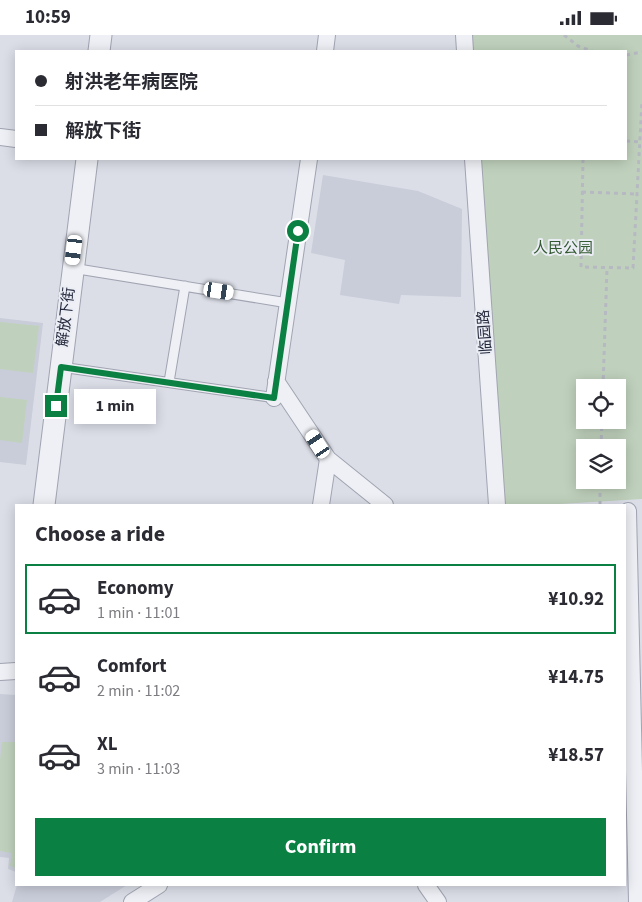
<!DOCTYPE html>
<html lang="en">
<head>
<meta charset="utf-8">
<style>
	:root { --surface:#fff; --page:#f7f7f7; --text:#2b2b33; --muted:#7c7c81; --line:#e1e1e2; --accent:#0b8043 }
	body { margin:0; font-family:"Source Sans 3","Noto Sans SC",sans-serif; background:var(--page); color:var(--text); height:100vh; display:flex; flex-direction:column; font-size:19px; white-space:nowrap }
	* { box-sizing:border-box; margin:0 }
	p { font-size:16px; color:var(--muted) }
	.icon { flex:none; width:28px; height:28px; fill:none; stroke:currentColor; stroke-width:2; stroke-linecap:round; stroke-linejoin:round }
	.map { position:relative; flex:1; overflow:hidden }
	.drawer { position:absolute; left:15px; top:469px; width:611px; height:382px; display:flex; flex-direction:column; background:var(--surface); border-radius:0px; box-shadow:0 2px 12px #0003 }
	.drawer>* { flex:none }
	.top-card { position:absolute; left:15px; top:15px; width:612px; height:110px; border-radius:0px; box-shadow:0 2px 12px #0003; display:grid; align-content:center; height:110px; padding:0 20px; background:var(--surface) }
	.fabs { position:absolute; left:576px; top:344px; display:grid; gap:10px }
	.fabs a { display:grid; place-items:center; width:50px; height:50px; border-radius:0px; background:var(--surface); box-shadow:0 2px 12px #0003; font-size:25px }
	.end { position:absolute; width:22px; height:22px; margin:-11px; border:6px solid #0b8043; background:#fff; box-shadow:0 0 0 2px #fff }
	.from { border-radius:50% }
	.bubble { position:absolute; height:35px; border-radius:0px; background:var(--surface); box-shadow:0 2px 12px #0003; font-size:16px; font-weight:700; line-height:35px; text-align:center }
	.car { position:absolute; width:15px; height:30px; margin:-15px -8px; border-radius:6px; box-shadow:0 0 4px 1px #0007; background:linear-gradient(#fff 24%,#345 0 40%,#fff 0 76%,#345 0 86%,#fff 0) }
	.top-card b { display:flex; align-items:center; gap:18px; height:48px; font-size:19px }
	.top-card b+b { border-top:1px solid var(--line) }
	.top-card i { width:12px; height:12px; background:var(--text) }
	ul { padding:0; list-style:none }
	li { display:flex; align-items:center; gap:15px; height:70px; margin:0 10px 8px; padding:0 10px; border:2px solid transparent; border-radius:0px }
	li div { flex:1 }
	li b { display:block; font-size:19px }
	li em { font-style:normal; font-weight:700 }
	li.selected { border-color:var(--accent) }
	li>.icon { width:45px; height:45px; stroke-width:1.5 }
	h2 { padding:0 20px; font-size:22px; line-height:60px }
	.action { display:flex; gap:10px; margin-top:auto; padding:10px 20px }
	.action a { flex:1; height:58px; border-radius:0px; background:var(--accent); color:#fff; font-size:20px; font-weight:700; line-height:58px; text-align:center }
	.status { display:flex; justify-content:space-between; align-items:center; height:35px; padding:0 25px; background:var(--surface); direction:ltr }
	.status svg { height:14px; fill:currentColor }
	.map>svg:first-child { display:block }
	.built { fill:#c9cdd9 }
	.green { fill:#bfd1bc; fill-rule:evenodd }
	.lines { fill:none; stroke-linecap:round; stroke-linejoin:round }
	.service-casing { stroke:#a1a4b1; stroke-width:11 }
	.minor-casing { stroke:#a1a4b1; stroke-width:18 }
	.tertiary-casing { stroke:#a1a4b1; stroke-width:23 }
	.path { stroke:#b6b9c1; stroke-width:3; stroke-dasharray:4 4; stroke-linecap:butt }
	.service { stroke:#eef0f5; stroke-width:9 }
	.minor { stroke:#eef0f5; stroke-width:16 }
	.tertiary { stroke:#eef0f5; stroke-width:21 }
	.route { stroke:#0b8043; stroke-width:6 }
	.labels { text-anchor:middle; dominant-baseline:central; stroke-width:4; stroke-linejoin:round; paint-order:stroke }
	.park-label { font-size:15px; fill:#335a31; stroke:#ebedf4 }
	.street-label { font-size:15px; fill:#252a3d; stroke:#ebedf4 }
</style>
</head>
<body>
<div class="status"><b>10:59</b><svg viewBox="0 0 49 12"><path d="M0 12V9h3v3zM5 12V6h3v6zM10 12V3h3v9zM15 12V0h3v12zM26 1h20v11H26zM47 4h2v5h-2z"/></svg></div>
<div class="map">
<svg width="642" height="867" viewBox="0 0 642 867">
	<rect width="100%" height="100%" fill="#dbdee7"/>
	<path class="built" d="M323,140L418,156L462,174L461,262L401,260L399,269L340,260L345,225L311,218Z
		M0,283L43,288L26,430L0,427Z
		M0,659L16,660V837L8,834L9,823L0,822Z
		M17,850H127L100,867H12Z"/>
	<path class="green" d="M469,0H642V464L543,470H502L478,124H626V16H471ZM585,352H618V385H585ZM585,412H618V445H585Z
		M0,287L39,291L33,338L0,334Z
		M0,362L27,365L22,408L0,405Z
		M2,707H16V833L10,831L12,818L0,816V725Z"/>
	<g class="lines">
		<g class="service-casing">
			<path id="service" d="M72,233L288,268
				M61,332L276,363
				M169,347L185,251"/>
		</g>
		<g class="minor-casing">
			<path id="minor" d="M464,0L465,16
				M325,16L327,0
				M0,102L16,104
				M473,124L497,470
				M276,346L328,424L385,470
				M274,363L309,124
				M321,470L328,424
				M628,476L637,867
				M0,637L16,636
				M426,850L438,867
				M132,867L159,850"/>
		</g>
		<g class="tertiary-casing">
			<path id="tertiary" d="M99,16L101,0
				M44,470L87,124"/>
		</g>
		<path class="path" d="M564,0L578,11L592,16
			M626,20L642,17
			M626,106L640,107
			M583,124L581,232L633,233L642,66
			M582,157L637,159
			M603,352L607,233
			M601,412L602,385
			M600,470V445"/>
		<use href="#service" class="service"/>
		<use href="#minor" class="minor"/>
		<use href="#tertiary" class="tertiary"/>
	</g>
	<g class="lines">
		<path class="route" d="M56,371L61,332L274,363L298,196"/>
	</g>
	<g class="labels">
		<g class="park-label">
			<text x="563" y="213">人民公园</text>
		</g>
		<g class="street-label">
			<text transform="translate(66 282) rotate(-83)">解放下街</text>
			<text transform="translate(485 297) rotate(-94)">临园路</text>
		</g>
	</g>
</svg>
<div class="fabs">
<a><svg class="icon" aria-label="locate" viewBox="0 0 24 24"><circle cx="12" cy="12" r="6"/><path d="M12 2v4M12 18v4M2 12h4M18 12h4"/></svg></a>
<a><svg class="icon" aria-label="layers" viewBox="0 0 24 24"><path d="M12 4l9 5-9 5-9-5zM3 14l9 5 9-5"/></svg></a>
</div>
<i class="end from" style="left:298px;top:196px"></i>
<i class="end" style="left:56px;top:371px"></i>
<div class="bubble" style="left:74px;top:354px;width:82px">1 min</div>
<i class="car" style="left:74px;top:215px;rotate:187deg"></i>
<i class="car" style="left:219px;top:256px;rotate:99deg"></i>
<i class="car" style="left:318px;top:409px;rotate:327deg"></i>
<div class="top-card">
<b><i class="from"></i>射洪老年病医院</b>
<b><i></i>解放下街</b>
</div>
<section class="drawer">
<h2>Choose a ride</h2>
<ul>
<li class="selected"><svg class="icon" aria-label="car" viewBox="0 0 24 24"><path d="M5 17H2v-5l4-1 3-4h7l3 4 3 1v5h-3M9 17h6M6 11h13"/><circle cx="7" cy="17" r="2"/><circle cx="17" cy="17" r="2"/></svg><div><b>Economy</b><p>1 min · 11:01</p></div><em>¥10.92</em></li>
<li><svg class="icon" aria-label="car" viewBox="0 0 24 24"><path d="M5 17H2v-5l4-1 3-4h7l3 4 3 1v5h-3M9 17h6M6 11h13"/><circle cx="7" cy="17" r="2"/><circle cx="17" cy="17" r="2"/></svg><div><b>Comfort</b><p>2 min · 11:02</p></div><em>¥14.75</em></li>
<li><svg class="icon" aria-label="car" viewBox="0 0 24 24"><path d="M5 17H2v-5l4-1 3-4h7l3 4 3 1v5h-3M9 17h6M6 11h13"/><circle cx="7" cy="17" r="2"/><circle cx="17" cy="17" r="2"/></svg><div><b>XL</b><p>3 min · 11:03</p></div><em>¥18.57</em></li>
</ul>
<div class="action"><a>Confirm</a></div>
</section>
</div>
</body>
</html>
